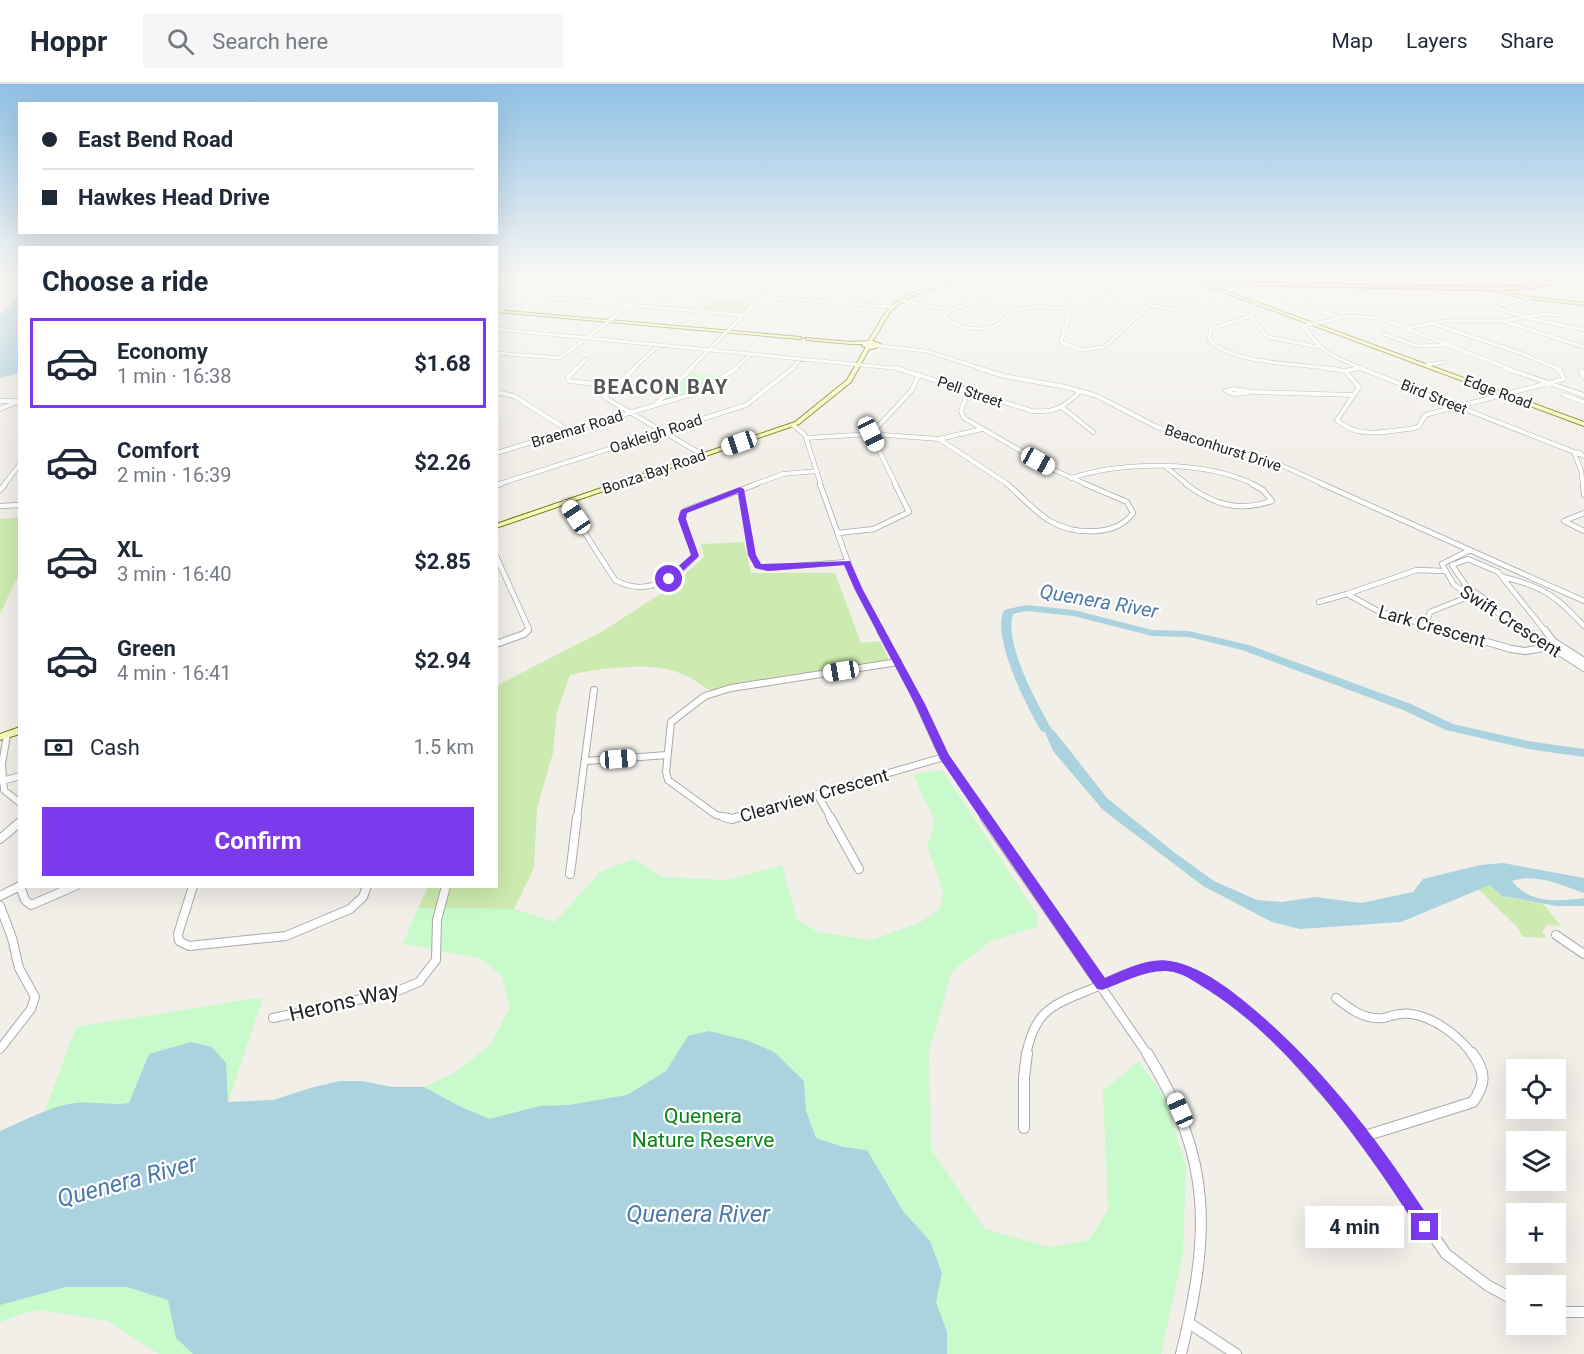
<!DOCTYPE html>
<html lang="en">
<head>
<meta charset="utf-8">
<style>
	:root { --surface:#fff; --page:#f6f6f7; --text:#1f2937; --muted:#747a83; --line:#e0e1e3; --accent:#7c3aed }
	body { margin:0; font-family:Roboto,sans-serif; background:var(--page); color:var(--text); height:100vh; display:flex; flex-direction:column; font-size:22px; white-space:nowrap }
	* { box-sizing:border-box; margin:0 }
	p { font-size:20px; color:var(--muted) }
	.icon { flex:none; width:33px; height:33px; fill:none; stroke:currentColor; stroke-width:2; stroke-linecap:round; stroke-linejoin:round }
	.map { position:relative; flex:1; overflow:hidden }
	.panel { position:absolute; left:18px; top:162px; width:480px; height:642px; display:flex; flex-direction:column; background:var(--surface); border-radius:0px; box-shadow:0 6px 24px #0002 }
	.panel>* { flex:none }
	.banner { position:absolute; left:18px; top:18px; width:480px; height:132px; border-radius:0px; box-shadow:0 6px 24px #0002; display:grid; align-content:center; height:132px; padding:0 24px; background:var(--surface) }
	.buttons { position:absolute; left:1506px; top:975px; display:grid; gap:12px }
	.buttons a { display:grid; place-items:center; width:60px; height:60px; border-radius:0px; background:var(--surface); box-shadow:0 6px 24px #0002; font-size:30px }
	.end { position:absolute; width:27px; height:27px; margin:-14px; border:8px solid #7c3aed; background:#fff; box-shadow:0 0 0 3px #fff }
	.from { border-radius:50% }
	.bubble { position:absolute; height:42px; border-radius:0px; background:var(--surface); box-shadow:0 6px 24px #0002; font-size:20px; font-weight:700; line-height:42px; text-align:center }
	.car { position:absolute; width:18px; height:36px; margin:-18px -9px; border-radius:8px; box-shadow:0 0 4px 2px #0007; background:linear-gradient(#fff 24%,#345 0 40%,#fff 0 76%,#345 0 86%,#fff 0) }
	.banner b { display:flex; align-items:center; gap:21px; height:57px; font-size:22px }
	.banner b+b { border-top:2px solid var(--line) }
	.banner i { width:15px; height:15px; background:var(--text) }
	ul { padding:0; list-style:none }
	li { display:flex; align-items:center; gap:18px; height:90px; margin:0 12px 9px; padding:0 12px; border:3px solid transparent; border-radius:0px }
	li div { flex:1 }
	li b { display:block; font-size:22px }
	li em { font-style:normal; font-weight:700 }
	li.selected { border-color:var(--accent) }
	li>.icon { width:54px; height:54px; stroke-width:1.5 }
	h2 { padding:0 24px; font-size:27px; line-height:72px }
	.pay { display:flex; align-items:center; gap:15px; height:66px; padding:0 24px; font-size:22px }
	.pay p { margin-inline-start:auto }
	.primary-button { display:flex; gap:12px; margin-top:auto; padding:12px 24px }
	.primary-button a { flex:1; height:69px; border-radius:0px; background:var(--accent); color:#fff; font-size:24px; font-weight:700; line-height:69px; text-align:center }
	header { display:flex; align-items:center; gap:36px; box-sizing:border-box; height:84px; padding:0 30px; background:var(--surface); border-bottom:2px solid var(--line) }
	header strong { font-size:28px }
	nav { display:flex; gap:33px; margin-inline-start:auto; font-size:21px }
	.search { width:420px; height:54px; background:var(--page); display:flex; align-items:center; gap:15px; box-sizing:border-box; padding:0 21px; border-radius:0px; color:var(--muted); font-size:22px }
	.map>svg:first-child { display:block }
	.grass { fill:#cdebb0 }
	.park { fill:#c8facc }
	.water { fill:#aad3df }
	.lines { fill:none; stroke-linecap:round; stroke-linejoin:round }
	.river { fill:#aad3df; fill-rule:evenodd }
	.street-far5-casing { stroke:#a9a9a9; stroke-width:4 }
	.street-far4-casing { stroke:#a9a9a9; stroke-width:5 }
	.street-far3-casing { stroke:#a9a9a9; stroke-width:6 }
	.street-far2-casing { stroke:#a9a9a9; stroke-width:8 }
	.street-far1-casing { stroke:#a9a9a9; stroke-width:10 }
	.street-casing { stroke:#a9a9a9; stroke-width:12 }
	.secondary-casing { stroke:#707d05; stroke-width:2 }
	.primary-casing { stroke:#a06b00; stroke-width:3 }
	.highway-casing { stroke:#dc2a67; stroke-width:2 }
	.street-far5 { stroke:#fff; stroke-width:3 }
	.street-far4 { stroke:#fff; stroke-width:4 }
	.street-far3 { stroke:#fff; stroke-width:4.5 }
	.street-far2 { stroke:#fff; stroke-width:6 }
	.street-far1 { stroke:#fff; stroke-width:8 }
	.street { stroke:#fff; stroke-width:10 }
	.secondary { fill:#f7fabf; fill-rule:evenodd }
	.primary { fill:#fcd6a4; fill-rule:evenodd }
	.highway { fill:#e892a2; fill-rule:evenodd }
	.route { fill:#7c3aed }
	.labels { text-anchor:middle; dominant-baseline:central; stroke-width:4.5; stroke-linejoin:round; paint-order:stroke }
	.far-street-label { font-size:15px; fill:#222; stroke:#fff }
	.street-label { font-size:18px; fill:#222; stroke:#fff }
	.far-district-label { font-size:20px; font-weight:bold; letter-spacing:1.5px; fill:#555; stroke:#fff }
	.water-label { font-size:20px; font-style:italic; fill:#4a7aab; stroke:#fff }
	.near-street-label { font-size:21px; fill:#222; stroke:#fff }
	.near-park-label { font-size:21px; fill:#0c8416; stroke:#fff }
	.near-water-label { font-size:24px; font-style:italic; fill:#4a7aab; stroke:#fff }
</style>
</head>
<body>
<header>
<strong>Hoppr</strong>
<div class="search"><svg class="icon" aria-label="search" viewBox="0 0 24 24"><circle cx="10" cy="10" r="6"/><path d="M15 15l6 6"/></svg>Search here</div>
<nav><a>Map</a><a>Layers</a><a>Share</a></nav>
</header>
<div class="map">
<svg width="1584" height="1270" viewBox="0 0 1584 1270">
	<rect width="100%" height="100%" fill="#f2efe9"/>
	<path class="grass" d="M713,215L752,219L741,230L701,226Z
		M19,433V490L0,530V435Z
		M744,458L751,489H835L861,559L880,557L889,577L711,607C701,601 692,594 682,590C655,577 598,584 570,591L557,628L553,669L537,724L534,784L514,825L418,824L428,803L496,802V602L603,547L671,503L704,473L701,460Z
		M1490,801L1502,812L1543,820L1561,842L1547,841L1542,847L1546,854L1523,853L1517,843L1478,805Z"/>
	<path class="park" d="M691,288L722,293L707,303L663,317Z
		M942,686L1038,832L1037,843L991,857L952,887L929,968L931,1065L985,1145L1048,1163L1089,1156L1108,1126L1103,1007L1139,977L1165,1014L1186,1083L1183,1170L1161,1270H159L108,1237L43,1226L23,1229L0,1238V1047L44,1029L76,943L263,913L228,1018L273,1016L314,1003L340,997H362L392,1003H424L454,989L491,960L510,923L502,892L480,874L403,860L418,824L514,825L555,838L601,787L635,775L662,793L727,796L782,781L797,835L818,848L871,856L921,838L940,825L943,807L927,762L935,738L913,690Z"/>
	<path class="water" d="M19,212V289L0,294V231Z
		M1037,630L1056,649L1107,714L1175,769L1214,797L1257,816L1282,818L1315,813L1361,819L1413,808L1423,795L1480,781L1503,779L1584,794V809C1560,801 1537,789 1512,797C1529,819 1557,818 1584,814V822H1557L1502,812L1490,801L1401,838L1300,845L1272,838L1203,802L1103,726L1053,667Z
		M709,947L746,956L774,968L804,997L806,1027L816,1054L843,1063L867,1066L903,1127L930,1157L942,1189L936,1218L947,1248V1270H193L176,1254L168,1216L127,1203H66L0,1221V1047C22,1038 46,1024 69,1020C89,1016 109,1022 129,1019L149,970L191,958L212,963L226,979L228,1018L273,1016L314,1003L340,997H362L392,1003H424L461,1023L490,1035L540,1022L569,1021L627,1011L666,987L688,952Z"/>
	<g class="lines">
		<path class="river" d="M1026,521L1074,526L1152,546L1189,547L1249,561L1411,620L1453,640L1528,657L1584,665V673L1528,665L1446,646L1403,626L1242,566L1189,553L1152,552L1074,532L1026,527L1013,530C1004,560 1036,617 1051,644L1045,648L1041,647C1026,621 991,553 1004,526Z"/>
		<g class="street-far5-casing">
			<path id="street-far5" d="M500,193L543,199
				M686,193L705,196L715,210L698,227
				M792,193L800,202
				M840,193L853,205
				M999,193L1027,201
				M496,199L519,202L503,213H496
				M1078,199L1061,258L1082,266L1104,263L1163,209L1170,193
				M757,205L804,202L854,206
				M1076,208L1113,214
				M1271,209L1296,213
				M1304,210L1296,213L1294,217L1340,234
				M524,212L743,231
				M761,213L892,223
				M1530,214L1493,223L1532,235L1584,246
				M565,215L589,200L615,193
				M903,217L949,226
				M607,219L624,206L661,197L666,193
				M842,219L851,207L901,193
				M1256,219L1251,232L1267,253L1318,263
				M1149,221L1180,227
				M654,223L668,210L661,197
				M1071,225C1054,224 1036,221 1019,225C1009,227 1005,237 996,241C981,248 955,245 944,231L953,225L1051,196L1206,215L1251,228
				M500,227L553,193
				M1174,230L1191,221L1202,219V214
				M1251,232L1211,245L1209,255C1227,280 1303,280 1334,285
				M1503,237L1584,263
				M1431,239L1523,270L1559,285
				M1407,244L1443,237H1502L1544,230L1563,232
				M496,245L903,285
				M1384,250L1417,262L1447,261
				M878,262L926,267L983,285
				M496,269L560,274L630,221
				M1426,281L1445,278
				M576,285L586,275
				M633,285L659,261
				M690,285L761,213L747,193
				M735,285L751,270
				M792,285L800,275
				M1354,285L1360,284
				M1364,285C1332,272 1324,271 1303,242L1349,232L1379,234L1510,285"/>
		</g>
		<g class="street-far4-casing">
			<path id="street-far4" d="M577,284L568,293L569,297L614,302
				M635,284L604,313L703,371
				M896,284L1032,327C1055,329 1065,323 1080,307
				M978,284L1004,292L1066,303L1097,312L1157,343L1283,382L1325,401
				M1326,284L1345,287
				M1360,284L1345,287L1359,303L1337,336C1358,356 1389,347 1415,344L1419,342L1425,331L1564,295L1559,285L1556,284
				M1360,284L1584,372
				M1505,284L1584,311
				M1584,287L1581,288L1584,293
				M968,307L961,327L964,334L1054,386L1088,401
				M1226,307L1233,305L1253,308L1352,311
				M1226,307L1234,310L1247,309
				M496,308L514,312L569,347
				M1564,311L1584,318
				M0,317H16
				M657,319L692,284
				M1063,324L1093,348
				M0,325L20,317
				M793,341L805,351L821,401
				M806,354L871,350L939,355L1009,401
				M939,355L982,345
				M496,369L699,308L737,284
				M1580,369L1575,371L1581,386L1583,401
				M1166,383L1188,401
				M1071,394C1124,377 1205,376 1255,401
				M4,401L20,380
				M496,401L746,321L793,284
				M753,401L783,390L817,387
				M896,401L871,350L912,306L919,290"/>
		</g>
		<g class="street-far3-casing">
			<path id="street-far3" d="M820,400L855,498L881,548
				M1007,400C1021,412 1035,428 1050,437C1074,451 1116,453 1133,429L1127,418L1085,400
				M1186,400C1213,421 1239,428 1272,417L1263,406L1252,400
				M1322,400L1584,517
				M1583,400L1584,411
				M496,401L501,400
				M0,406L5,400
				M740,406L752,471L758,482L768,484L847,478
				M565,418L615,496C645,513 674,496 695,472L682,435V430L686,426L757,400
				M0,422L20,421
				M1584,429L1564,437L1584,447
				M838,449L874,445L909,428L895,400
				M1470,466L1442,480L1454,501L1528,548
				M496,472L529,545L526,548
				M1444,487L1417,486L1347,510L1378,527L1451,548
				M1503,493C1542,502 1558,513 1584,542
				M1319,518L1347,510
				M1494,521L1467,503L1452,481L1468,475L1498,488L1546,548
				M1426,541L1430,528L1470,512"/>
		</g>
		<g class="street-far2-casing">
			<path id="street-far2" d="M880,546L913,607L939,664L985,734
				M1446,546L1511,565L1525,567L1550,563
				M1525,546L1584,584
				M1545,546L1553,557L1584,577
				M496,560L524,550L528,546
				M7,651L2,680L4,706L20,719
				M586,677L667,671
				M2,697L20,692
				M817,710L831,734
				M577,734L594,606
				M730,734L716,731L668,696L666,688L671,638L705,612L731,604L898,578
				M734,734L944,673"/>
		</g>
		<g class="street-far1-casing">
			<path id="street-far1" d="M724,733L732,735L739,733
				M830,733L859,785
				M984,733L1148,971
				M0,755L20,738
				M570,790L577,733
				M20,802L25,816L31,821L75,802
				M193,802L178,850L179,857L189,862L286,852L350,825L363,813L367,802
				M0,812L20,802
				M0,822L12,854L19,884L35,913L31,925L0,965
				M1556,851L1584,870
				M1336,914C1350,925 1364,936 1383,934C1392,932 1401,928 1411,930C1434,933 1459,952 1473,971
				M273,934L395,908L419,898L436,876L437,836L446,802
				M1026,971C1034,930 1049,922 1084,908C1110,898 1139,880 1167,882C1207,884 1266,943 1293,971"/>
		</g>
		<g class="street-casing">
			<path id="street" d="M1147,969C1214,1077 1210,1151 1181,1270
				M1292,969L1365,1052L1446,1170L1487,1201L1516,1217
				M1024,1044V994L1027,969
				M1365,1052L1473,1018C1486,999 1486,988 1472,969
				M1556,1228H1584
				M1189,1239L1236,1270"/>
		</g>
		<g class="secondary-casing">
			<path id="secondary" d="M968,193H974C947,205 914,204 892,226C884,235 880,248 872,257L881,260V262L872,265H869L851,298L799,340L496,444V440L795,338L847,296L866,263L862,262L863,260H851L807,256L805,254L851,258L868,257C876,247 880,234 889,225C909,205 941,200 968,193Z
				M1196,196L1584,338V342L1196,198Z
				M1489,202L1522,212L1584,219V221L1522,214L1489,204Z
				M496,226L800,253L802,254L800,255L496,228Z
				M20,643V650L0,656V650Z"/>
		</g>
		<g class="primary-casing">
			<path id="primary" d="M1169,193L1264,199L1494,203L1532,201L1561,193H1567L1551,200L1532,204L1494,206L1264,201L1202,198Z"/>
		</g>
		<g class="highway-casing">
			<path id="highway" d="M1564,193L1584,194V198Z"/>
		</g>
		<use href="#street-far5" class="street-far5"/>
		<use href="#street-far4" class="street-far4"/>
		<use href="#street-far3" class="street-far3"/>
		<use href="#street-far2" class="street-far2"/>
		<use href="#street-far1" class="street-far1"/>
		<use href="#street" class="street"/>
		<use href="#secondary" class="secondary"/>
		<use href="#primary" class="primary"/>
		<use href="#highway" class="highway"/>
	</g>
	<linearGradient id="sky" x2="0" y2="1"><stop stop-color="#8fc0e4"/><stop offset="0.52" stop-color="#f9f8f5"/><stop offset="1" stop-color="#f9f8f5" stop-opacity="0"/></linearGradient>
	<rect width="1584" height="371" fill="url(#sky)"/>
	<path class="route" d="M740,403L744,405L756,471L761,480L850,477L863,506L925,620L949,671L1105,894C1124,886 1149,873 1170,877C1203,883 1231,906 1256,927C1326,987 1381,1060 1431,1137L1433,1143L1431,1148L1425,1151L1420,1148C1366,1064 1294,961 1208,906C1196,899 1183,888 1167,887C1145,886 1122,899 1102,906L1097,905L940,675L915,620L855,506L844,481L768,487L755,484L748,471L738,409L687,429L686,435L699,472L672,497H666V493L691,471L678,435L681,426Z"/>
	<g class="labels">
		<g class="far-street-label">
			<text transform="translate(970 308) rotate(19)">Pell Street</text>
			<text transform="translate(1498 308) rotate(20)">Edge Road</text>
			<text transform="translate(1434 313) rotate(22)">Bird Street</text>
			<text transform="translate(577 345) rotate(-17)">Braemar Road</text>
			<text transform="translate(656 350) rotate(-18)">Oakleigh Road</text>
			<text transform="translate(1223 364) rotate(18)">Beaconhurst Drive</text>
			<text transform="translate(654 388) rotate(-19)">Bonza Bay Road</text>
		</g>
		<g class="street-label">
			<text transform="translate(1511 537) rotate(33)">Swift Crescent</text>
			<text transform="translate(1432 542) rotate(16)">Lark Crescent</text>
			<text transform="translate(814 711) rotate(-16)">Clearview Crescent</text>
		</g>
		<g class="far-district-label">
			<text x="661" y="303">BEACON BAY</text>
		</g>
		<g class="water-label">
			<text transform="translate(1099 517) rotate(10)">Quenera River</text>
		</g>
		<g class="near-street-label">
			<text transform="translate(344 918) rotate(-13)">Herons Way</text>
		</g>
		<g class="near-park-label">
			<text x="703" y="1032">Quenera<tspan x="703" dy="24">Nature Reserve</tspan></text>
		</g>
		<g class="near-water-label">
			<text transform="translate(127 1097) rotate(-15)">Quenera River</text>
			<text x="698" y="1130">Quenera River</text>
		</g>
	</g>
</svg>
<div class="buttons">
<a><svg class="icon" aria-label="locate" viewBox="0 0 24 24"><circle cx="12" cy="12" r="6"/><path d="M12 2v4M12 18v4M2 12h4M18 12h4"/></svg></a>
<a><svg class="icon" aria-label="layers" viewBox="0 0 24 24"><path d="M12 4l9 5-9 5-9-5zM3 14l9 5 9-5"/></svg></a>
<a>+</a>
<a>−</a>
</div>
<i class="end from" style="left:669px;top:495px"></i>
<i class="end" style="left:1425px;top:1143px"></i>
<div class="bubble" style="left:1305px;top:1122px;width:99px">4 min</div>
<i class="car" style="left:871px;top:350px;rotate:154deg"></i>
<i class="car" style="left:739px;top:359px;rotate:251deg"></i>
<i class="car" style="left:1038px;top:377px;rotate:119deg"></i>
<i class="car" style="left:576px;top:433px;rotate:326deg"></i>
<i class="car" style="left:841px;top:587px;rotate:261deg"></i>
<i class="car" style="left:618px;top:675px;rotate:86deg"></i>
<i class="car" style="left:1180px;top:1026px;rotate:336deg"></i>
<div class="banner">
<b><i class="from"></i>East Bend Road</b>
<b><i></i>Hawkes Head Drive</b>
</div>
<section class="panel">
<h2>Choose a ride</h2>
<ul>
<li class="selected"><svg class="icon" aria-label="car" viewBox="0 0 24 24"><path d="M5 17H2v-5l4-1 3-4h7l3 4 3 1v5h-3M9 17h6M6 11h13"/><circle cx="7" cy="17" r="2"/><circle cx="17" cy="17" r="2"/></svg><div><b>Economy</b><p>1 min · 16:38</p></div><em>$1.68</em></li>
<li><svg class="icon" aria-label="car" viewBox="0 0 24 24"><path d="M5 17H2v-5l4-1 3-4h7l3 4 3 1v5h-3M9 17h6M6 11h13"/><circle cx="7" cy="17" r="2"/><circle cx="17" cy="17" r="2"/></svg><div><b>Comfort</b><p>2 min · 16:39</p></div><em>$2.26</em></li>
<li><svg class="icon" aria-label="car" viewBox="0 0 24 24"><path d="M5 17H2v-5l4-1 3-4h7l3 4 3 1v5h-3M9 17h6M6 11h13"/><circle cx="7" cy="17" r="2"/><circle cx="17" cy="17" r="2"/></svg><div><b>XL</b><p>3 min · 16:40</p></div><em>$2.85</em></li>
<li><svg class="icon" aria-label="car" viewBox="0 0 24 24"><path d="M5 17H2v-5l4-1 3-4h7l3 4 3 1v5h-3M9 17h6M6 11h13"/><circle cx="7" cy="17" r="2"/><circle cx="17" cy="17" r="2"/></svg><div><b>Green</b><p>4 min · 16:41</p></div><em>$2.94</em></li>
</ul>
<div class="pay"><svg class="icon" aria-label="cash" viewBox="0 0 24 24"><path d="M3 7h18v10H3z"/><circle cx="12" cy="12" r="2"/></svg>Cash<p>1.5 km</p></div>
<div class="primary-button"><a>Confirm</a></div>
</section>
</div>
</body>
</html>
